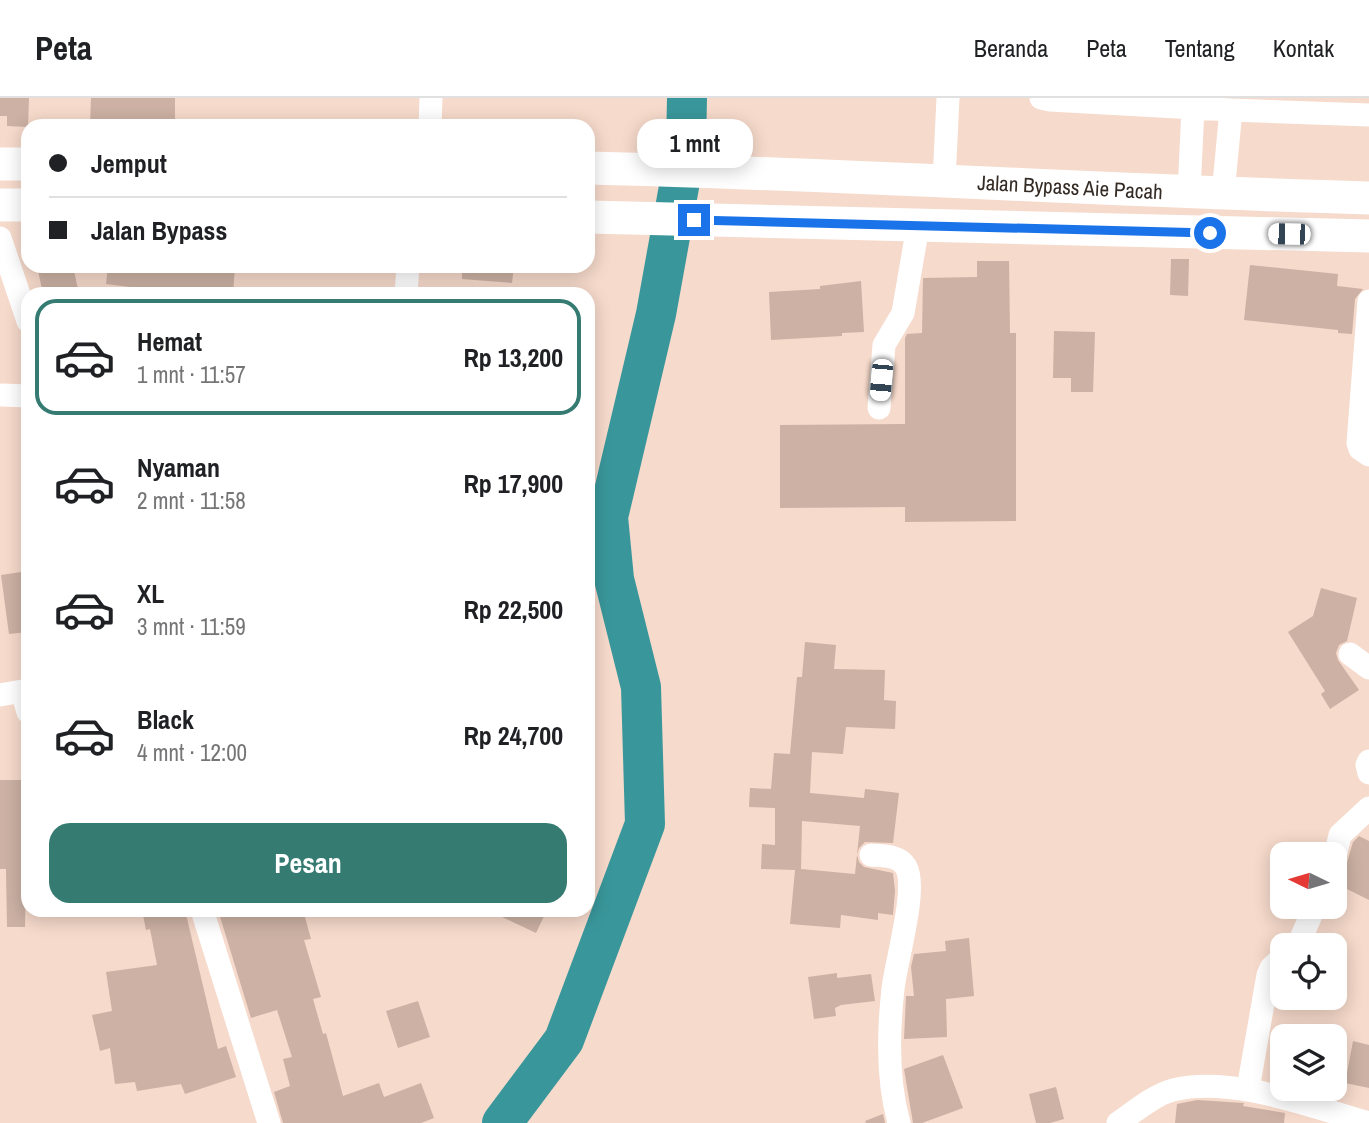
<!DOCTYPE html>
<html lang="id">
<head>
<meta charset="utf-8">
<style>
	:root { --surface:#fff; --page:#f6f6f6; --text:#202124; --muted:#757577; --line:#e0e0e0; --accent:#357b72 }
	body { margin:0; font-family:"Archivo Narrow",sans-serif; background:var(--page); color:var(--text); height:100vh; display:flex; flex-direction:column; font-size:26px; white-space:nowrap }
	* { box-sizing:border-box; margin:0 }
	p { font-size:23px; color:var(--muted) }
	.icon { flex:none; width:38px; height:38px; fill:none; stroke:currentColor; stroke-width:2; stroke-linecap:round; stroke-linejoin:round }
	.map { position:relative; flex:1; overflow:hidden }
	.details { position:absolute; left:21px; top:189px; width:574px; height:630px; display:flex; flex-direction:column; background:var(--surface); border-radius:21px; box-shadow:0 4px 18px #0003 }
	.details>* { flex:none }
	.hud { position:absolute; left:21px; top:21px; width:574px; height:154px; border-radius:21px; box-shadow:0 4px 18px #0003; display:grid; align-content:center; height:154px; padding:0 28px; background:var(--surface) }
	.needle { width:46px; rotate:275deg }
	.buttons { position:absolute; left:1270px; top:744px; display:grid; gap:14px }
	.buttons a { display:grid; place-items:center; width:77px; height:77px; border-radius:14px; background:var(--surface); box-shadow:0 4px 18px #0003; font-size:35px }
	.end { position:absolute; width:32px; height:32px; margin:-16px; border:9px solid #1a73e8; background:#fff; box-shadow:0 0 0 4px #fff }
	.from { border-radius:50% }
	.bubble { position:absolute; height:49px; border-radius:21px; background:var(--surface); box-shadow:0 4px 18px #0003; font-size:23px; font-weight:800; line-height:49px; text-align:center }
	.car { position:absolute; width:21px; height:42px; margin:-21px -10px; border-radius:9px; box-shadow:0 0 5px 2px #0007; background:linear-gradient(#fff 24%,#345 0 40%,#fff 0 76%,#345 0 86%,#fff 0) }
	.hud b { display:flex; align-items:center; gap:24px; height:66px; font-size:26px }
	.hud b+b { border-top:2px solid var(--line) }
	.hud i { width:18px; height:18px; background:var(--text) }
	ul { padding:12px 0 0; list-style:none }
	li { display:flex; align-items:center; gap:21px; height:116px; margin:0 14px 10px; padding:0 14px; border:4px solid transparent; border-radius:21px }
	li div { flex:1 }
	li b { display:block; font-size:26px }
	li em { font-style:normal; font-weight:800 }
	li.active { border-color:var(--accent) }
	li>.icon { width:63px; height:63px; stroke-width:1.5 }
	.button { display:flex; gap:14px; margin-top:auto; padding:14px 28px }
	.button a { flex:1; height:80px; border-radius:21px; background:var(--accent); color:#fff; font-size:28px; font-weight:800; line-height:80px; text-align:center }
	header { display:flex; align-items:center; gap:42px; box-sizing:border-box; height:98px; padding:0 35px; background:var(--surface); border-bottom:2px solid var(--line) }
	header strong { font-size:33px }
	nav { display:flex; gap:38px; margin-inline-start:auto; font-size:24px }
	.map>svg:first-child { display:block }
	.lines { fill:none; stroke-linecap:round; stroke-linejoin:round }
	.river { stroke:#39979b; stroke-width:40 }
	.building { fill:#ccb1a4; fill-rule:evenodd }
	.minor { stroke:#fff; stroke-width:23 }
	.highway { stroke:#fff; stroke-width:33 }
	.route { stroke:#1a73e8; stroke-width:9 }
	.labels { text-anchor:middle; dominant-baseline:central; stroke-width:5; stroke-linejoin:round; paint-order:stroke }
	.street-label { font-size:21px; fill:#352b25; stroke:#fff }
</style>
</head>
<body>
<header>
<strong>Peta</strong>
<nav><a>Beranda</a><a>Peta</a><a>Tentang</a><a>Kontak</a></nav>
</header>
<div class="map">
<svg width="1369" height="1025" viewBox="0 0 1369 1025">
	<rect width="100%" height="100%" fill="#f6dacb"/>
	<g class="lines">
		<path class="river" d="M502,1025L564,942L645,726L641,589L614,481L608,419L656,216L686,50L687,0"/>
	</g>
	<path class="building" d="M0,0H29L28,29L7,28V18H0Z
		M91,0H175V28H90Z
		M1171,161H1189L1188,198L1170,197Z
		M977,163H1009L1010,235H1016V423L905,424V409L780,410V327L905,326V240L907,236L922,235L923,180L977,179Z
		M1250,167L1338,176L1337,188L1363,191L1355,201L1352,236L1338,235V232L1244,222Z
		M37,168H73L79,196H43Z
		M108,168H235L233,196H186L106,186Z
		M462,168H514L512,185L462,181Z
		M861,183L864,234L842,235V238L771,242L769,194L820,191V188Z
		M1054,233L1095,234L1093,294H1071V280H1053Z
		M28,473V534L9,536L1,477Z
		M1321,490L1357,500L1347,543L1339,547L1336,555L1338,562L1359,592L1330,611L1321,596L1325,593L1288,534L1313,518Z
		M805,544L836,547L834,571L885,572L884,602L896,603L895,631L846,629L843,656L812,654L810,695L864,700L865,691L899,695L893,745L865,744L859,750L857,757L859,764L864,769L893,775L895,793L893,817L878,815V822L841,817L840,830L790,826L795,772L761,771L762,746L775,747V710L749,709L750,690L771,691L774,655L790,656L797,579H802ZM802,723L860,728L855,776L801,771Z
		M0,682H28L25,829H7L6,771H0Z
		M1359,738L1369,743V802L1335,785L1338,773L1346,768L1353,744Z
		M142,812H185L218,951L226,948L236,979L185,996L181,986L137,993L135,984L115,986L110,950L100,953L92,917L112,913L106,874L157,867L150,831L146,832Z
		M218,812H303L311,841L304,842L321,899L313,901L323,936L326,935L343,998L379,985L384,999L421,985L434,1020L421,1025H283L274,994L290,988L283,961L292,959L277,912L251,920Z
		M487,812H547L536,835Z
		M969,840L974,898L946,901L947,939L904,941L906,898H914L911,869L914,856L946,853L945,843Z
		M837,875V880L871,876L875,903L841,907L835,910L836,918L814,921L808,879Z
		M418,903L430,939L398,950L386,913Z
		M1353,943L1369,947V990L1345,985Z
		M943,957L963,1010L922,1025H913L904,971Z
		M1056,989L1064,1021L1050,1025H1036L1029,996Z
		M1197,1002L1244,1005L1243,1008L1285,1015L1284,1025H1175L1177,1006Z
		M883,1016L885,1025H866L865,1023Z"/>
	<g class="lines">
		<path class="minor" d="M1041,0L1050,2L1231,12L1223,96
			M1231,12L1369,17
			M430,28L431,0
			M944,83L948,0
			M1189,94L1193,10
			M0,140L28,223
			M406,196L408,168
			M1369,203L1358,345L1360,351L1369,357
			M2,297L28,298
			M879,310L884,247L903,215L918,128
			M1350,556L1369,570
			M22,593L28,614
			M0,597L28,592
			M1369,663L1367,667L1369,675
			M871,757C883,758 899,757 906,769C918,790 896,863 893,891C888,935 887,982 899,1025
			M1335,759L1340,737L1369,710
			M202,812L269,1025
			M1298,847L1315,808
			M1248,991L1268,877L1271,870L1283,859
			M1118,1025C1134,1014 1154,997 1173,992C1232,977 1312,1009 1369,1025"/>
		<path class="highway" d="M0,66H28
			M588,70C849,76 1109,93 1369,100
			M0,107H28
			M588,119L1369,138"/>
	</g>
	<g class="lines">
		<path class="route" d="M694,122L1210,135"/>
	</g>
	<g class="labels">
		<g class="street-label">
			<text transform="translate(1070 89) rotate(3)">Jalan Bypass Aie Pacah</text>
		</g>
	</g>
</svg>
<div class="buttons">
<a><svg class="needle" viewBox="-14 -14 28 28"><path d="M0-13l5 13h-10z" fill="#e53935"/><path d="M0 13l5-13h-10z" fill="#757577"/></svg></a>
<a><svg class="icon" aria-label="locate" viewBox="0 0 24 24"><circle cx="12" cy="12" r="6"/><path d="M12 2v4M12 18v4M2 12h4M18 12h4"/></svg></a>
<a><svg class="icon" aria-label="layers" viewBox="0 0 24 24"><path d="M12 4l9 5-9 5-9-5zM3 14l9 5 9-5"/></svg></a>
</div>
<i class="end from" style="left:1210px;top:135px"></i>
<i class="end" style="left:694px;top:122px"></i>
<div class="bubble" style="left:637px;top:21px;width:116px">1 mnt</div>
<i class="car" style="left:1289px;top:136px;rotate:271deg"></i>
<i class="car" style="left:881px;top:282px;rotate:185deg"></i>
<div class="hud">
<b><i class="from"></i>Jemput</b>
<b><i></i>Jalan Bypass</b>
</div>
<section class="details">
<ul>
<li class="active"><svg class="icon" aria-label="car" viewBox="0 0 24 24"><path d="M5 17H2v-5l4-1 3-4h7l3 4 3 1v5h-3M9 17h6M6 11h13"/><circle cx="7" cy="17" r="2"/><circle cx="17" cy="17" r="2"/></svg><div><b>Hemat</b><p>1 mnt · 11:57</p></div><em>Rp 13,200</em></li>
<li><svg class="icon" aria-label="car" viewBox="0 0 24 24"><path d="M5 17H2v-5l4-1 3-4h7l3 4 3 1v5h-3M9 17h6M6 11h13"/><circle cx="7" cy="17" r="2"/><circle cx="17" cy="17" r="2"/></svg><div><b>Nyaman</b><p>2 mnt · 11:58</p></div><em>Rp 17,900</em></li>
<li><svg class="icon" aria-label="car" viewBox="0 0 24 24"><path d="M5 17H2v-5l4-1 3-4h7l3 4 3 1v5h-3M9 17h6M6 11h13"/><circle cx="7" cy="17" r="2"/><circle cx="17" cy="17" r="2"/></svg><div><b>XL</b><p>3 mnt · 11:59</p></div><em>Rp 22,500</em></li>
<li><svg class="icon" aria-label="car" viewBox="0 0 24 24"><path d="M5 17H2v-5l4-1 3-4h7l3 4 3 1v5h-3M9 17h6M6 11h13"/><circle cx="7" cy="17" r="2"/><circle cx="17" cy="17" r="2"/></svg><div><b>Black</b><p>4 mnt · 12:00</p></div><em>Rp 24,700</em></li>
</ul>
<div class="button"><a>Pesan</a></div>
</section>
</div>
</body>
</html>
